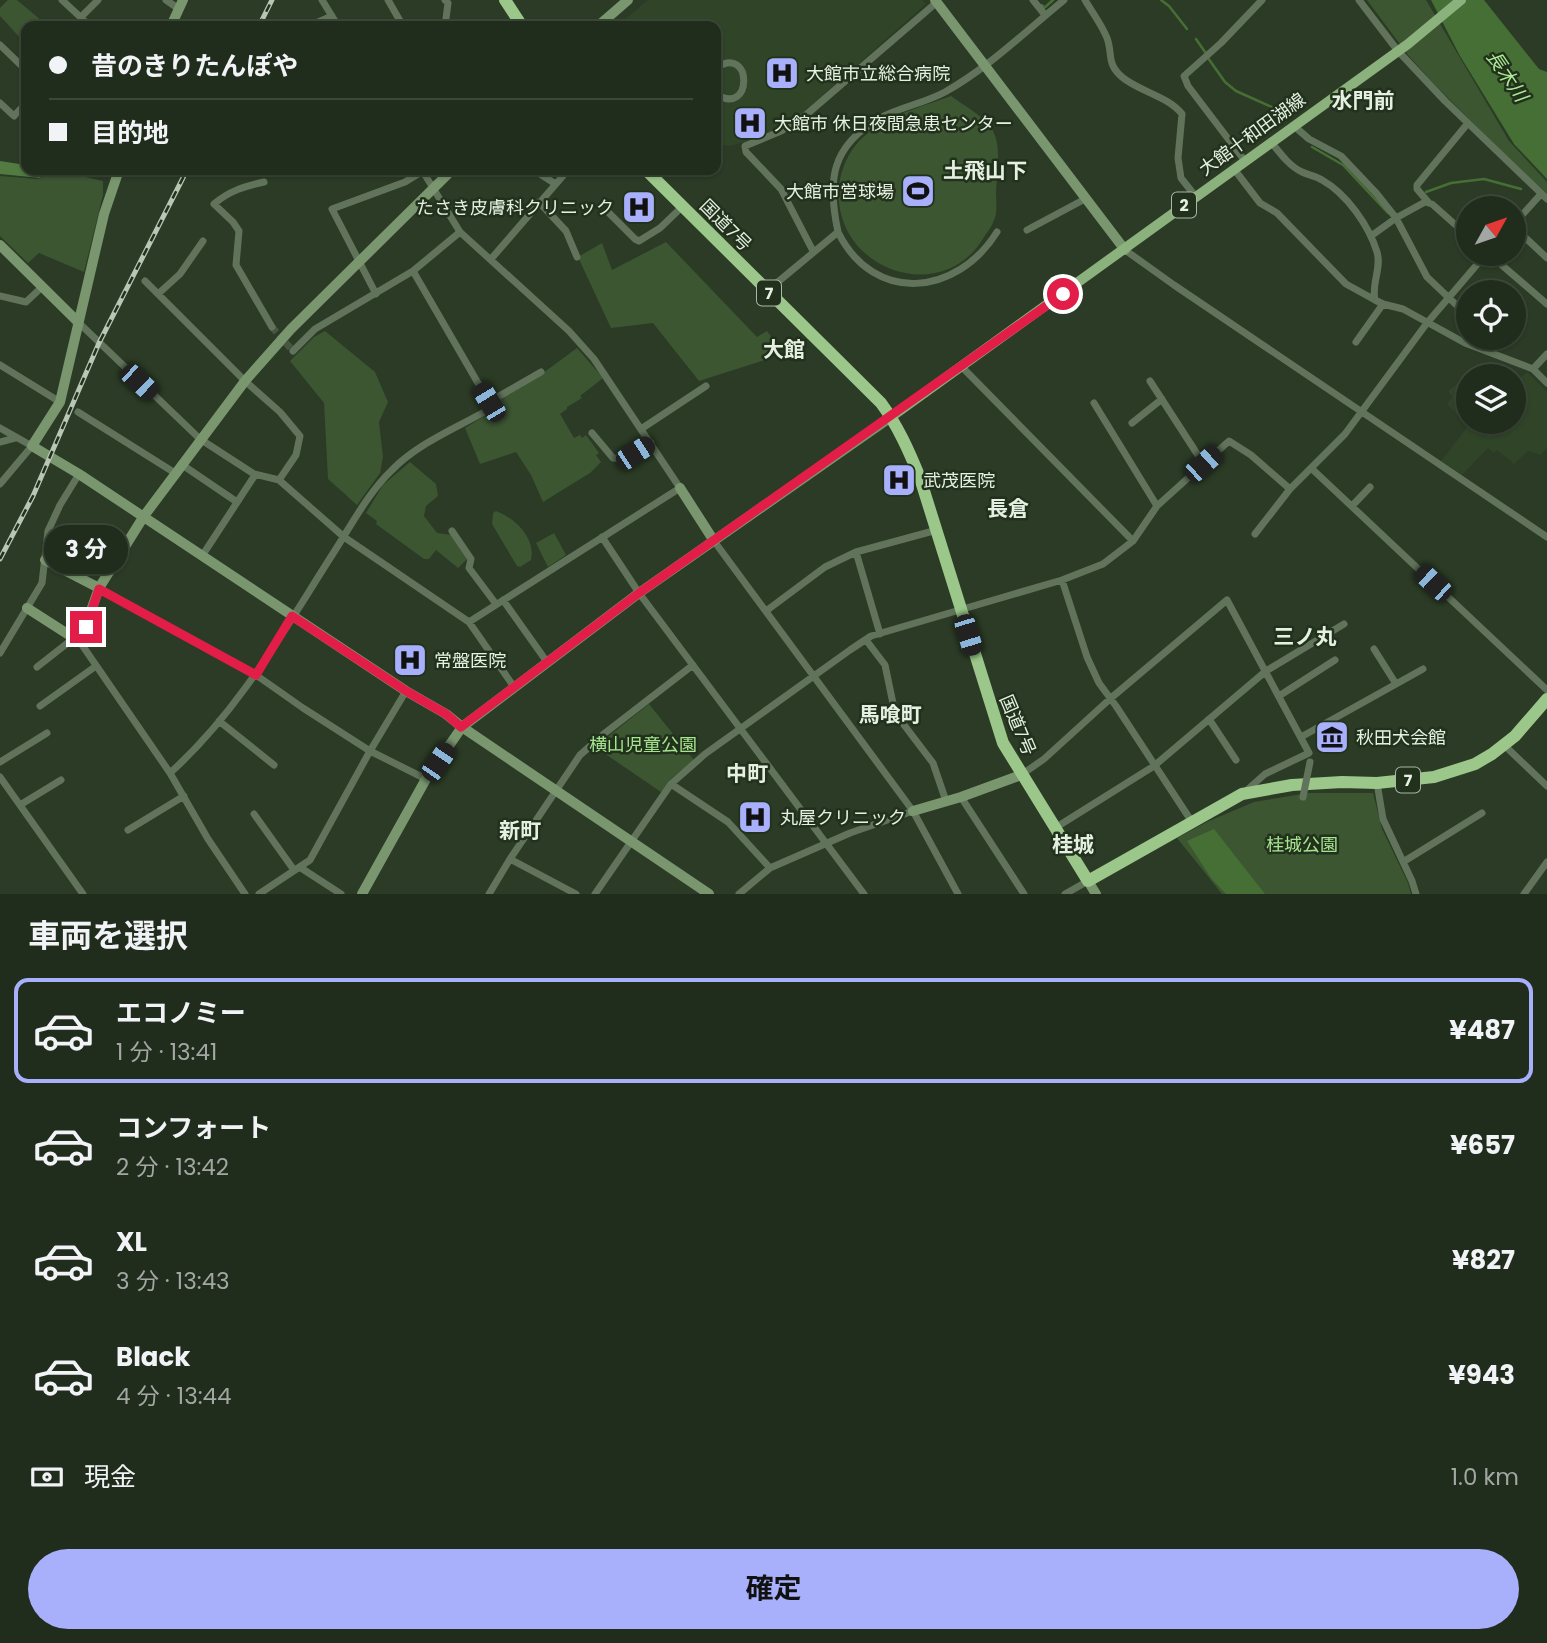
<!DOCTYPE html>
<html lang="ja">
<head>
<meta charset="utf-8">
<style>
	:root { --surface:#202c1c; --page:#2d3829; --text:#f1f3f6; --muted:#a2a7a3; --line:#3d483b; --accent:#a8b0fc }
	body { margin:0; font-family:Poppins,"Noto Sans JP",sans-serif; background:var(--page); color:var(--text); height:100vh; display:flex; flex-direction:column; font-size:26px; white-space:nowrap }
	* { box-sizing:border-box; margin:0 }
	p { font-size:23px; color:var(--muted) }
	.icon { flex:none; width:38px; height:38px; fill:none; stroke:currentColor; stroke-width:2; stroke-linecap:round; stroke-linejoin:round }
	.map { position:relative; height:894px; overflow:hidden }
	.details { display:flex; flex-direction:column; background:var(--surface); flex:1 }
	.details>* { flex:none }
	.banner { position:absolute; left:21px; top:21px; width:700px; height:154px; border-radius:14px; box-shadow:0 2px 5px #0004,0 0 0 2px var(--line); display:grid; align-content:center; height:154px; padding:0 28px; background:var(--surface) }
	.needle { width:46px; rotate:50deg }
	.tools { position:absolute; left:1456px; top:196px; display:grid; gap:14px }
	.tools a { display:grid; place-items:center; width:70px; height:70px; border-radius:50%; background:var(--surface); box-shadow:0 2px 5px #0004,0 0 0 2px var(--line); font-size:35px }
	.end { position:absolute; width:32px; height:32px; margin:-16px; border:9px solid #e11d48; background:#fff; box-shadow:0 0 0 4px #fff }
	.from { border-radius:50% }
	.bubble { position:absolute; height:49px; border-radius:24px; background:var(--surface); box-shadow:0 2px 5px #0004,0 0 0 2px var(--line); font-size:23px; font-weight:700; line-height:49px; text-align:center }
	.car { position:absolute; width:21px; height:42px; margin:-21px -10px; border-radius:9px; box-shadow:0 0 5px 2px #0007; background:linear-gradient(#222 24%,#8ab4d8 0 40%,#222 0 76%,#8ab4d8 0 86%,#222 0) }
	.banner b { display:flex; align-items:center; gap:24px; height:66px; font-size:26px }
	.banner b+b { border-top:2px solid var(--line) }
	.banner i { width:18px; height:18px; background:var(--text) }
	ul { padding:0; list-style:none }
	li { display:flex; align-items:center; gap:21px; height:105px; margin:0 14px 10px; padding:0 14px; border:4px solid transparent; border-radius:14px }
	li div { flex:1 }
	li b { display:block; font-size:26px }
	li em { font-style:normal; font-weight:700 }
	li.selected { border-color:var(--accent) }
	li>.icon { width:63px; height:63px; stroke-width:1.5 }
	h2 { padding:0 28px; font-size:32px; line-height:84px }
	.pay { display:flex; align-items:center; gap:18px; height:77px; padding:0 28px; font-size:26px }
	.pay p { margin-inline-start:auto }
	.cta { display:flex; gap:14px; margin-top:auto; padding:14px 28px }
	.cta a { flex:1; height:80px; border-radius:42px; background:var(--accent); color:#111; font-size:28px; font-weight:700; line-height:80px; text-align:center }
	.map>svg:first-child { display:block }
	.built { fill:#304428 }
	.green { fill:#3c5632 }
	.forest { fill:#517b40 }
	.water { fill:#466f35 }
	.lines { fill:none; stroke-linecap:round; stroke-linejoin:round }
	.stream { stroke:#466f35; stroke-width:2.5 }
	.street-tunnel { stroke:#475641; stroke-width:7; stroke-dasharray:7 3.5; stroke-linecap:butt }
	.street { stroke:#61745b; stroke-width:7 }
	.secondary { stroke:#79966e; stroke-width:10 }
	.primary { stroke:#8bb17d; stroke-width:10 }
	.highway { stroke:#9bc88a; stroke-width:12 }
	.rail-casing { stroke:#b9c5b5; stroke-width:5 }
	.rail { stroke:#21311b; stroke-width:2.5; stroke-dasharray:8; stroke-linecap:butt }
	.street-bridge { stroke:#61745b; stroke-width:7 }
	.route { stroke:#e11d48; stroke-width:9 }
	.labels { text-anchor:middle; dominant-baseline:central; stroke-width:5; stroke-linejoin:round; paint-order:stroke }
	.shield { fill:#21311b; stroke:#aab7a6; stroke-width:2 }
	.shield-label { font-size:16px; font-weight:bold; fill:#e5f0e2 }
	.poi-label { font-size:18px; fill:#e5f0e2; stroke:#21311b; text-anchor:start }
	.street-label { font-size:18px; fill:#e5f0e2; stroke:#21311b }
	.park-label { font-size:18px; fill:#a7e490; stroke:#21311b }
	.water-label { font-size:19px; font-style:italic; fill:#aeeb97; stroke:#21311b }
	.quarter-label { font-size:21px; font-weight:bold; fill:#e5f0e2; stroke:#21311b }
</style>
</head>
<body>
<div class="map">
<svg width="1547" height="894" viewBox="0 0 1547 894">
	<rect width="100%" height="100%" fill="#2b3b25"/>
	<path class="built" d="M648,0H923L926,4L795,120L758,138L730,146L716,144V26H617Z
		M1527,372L1547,392V448L1541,455L1528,451L1514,464L1497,450L1494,453L1488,448L1462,475L1441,461L1468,426L1447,404L1452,397L1448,391L1458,383L1468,393V422H1514V383Z"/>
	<path class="green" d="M8,0H17L48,26H26V43L23,41L0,16V8Z
		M1367,0H1426L1509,141L1547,182V197L1434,84L1408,55Z
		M951,96C963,105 979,113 989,125C1003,141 997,171 996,192C996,199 997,206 996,213C995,222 989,230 984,237C942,309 832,269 839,187C842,160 855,141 877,126C894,114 930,104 951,96Z
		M59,171L103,181V195L84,272L39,253L28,263L0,236V176L38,179Z
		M666,242L757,337L767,331L773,339L768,359L699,381L653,323L611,328L578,257L602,243L612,270Z
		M325,331L375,372L388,402L379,422L383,457L380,473L357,505L328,479L324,403L290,361L314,337Z
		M577,348L603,378L580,396L582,398L567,407V409L560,414L574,438L580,435L582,438L586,435L599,453L596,455L601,462L590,473L543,502L531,475L516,452L480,464L465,428L493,411L490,405L539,376Z
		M410,462L436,484L438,496L426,506L424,516L437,533L452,535L468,558L458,568L436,550L429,559H424L376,524L377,521L366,513L383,485Z
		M496,511C515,518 536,538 531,560L520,567L517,566L492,524L493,513Z
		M554,533L566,555L548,567L536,543Z
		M649,704L694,760L672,778L661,792L595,747Z
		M1308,793H1373L1382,829L1408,883L1411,894H1222L1177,838L1209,821L1254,802Z"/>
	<path class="forest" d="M0,161L26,165V170H46V172L40,178L0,174Z"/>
	<path class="water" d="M1431,0H1484L1539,69L1547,72V179L1514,144L1460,56Z
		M1214,829L1265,894H1226L1211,878L1187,841Z"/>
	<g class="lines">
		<path class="stream" d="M1161,0L1169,6L1187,29
			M1042,5L1044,8L1053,0
			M1196,39L1205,52
			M1208,58L1225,82L1236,91L1274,108
			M1312,147L1343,165L1388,213
			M1426,192L1451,183L1484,179L1521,189"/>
		<path class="street-tunnel" d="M272,327L293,351"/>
		<path class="street" d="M62,0L90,26
			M166,0L179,9
			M322,0L338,26
			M388,0L403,26
			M445,0L448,3L445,26
			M1033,0L1045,15
			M1085,0C1092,12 1102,25 1107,38C1113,54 1106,63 1122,77C1140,92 1168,96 1182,114L1178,158L1181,178L1196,197
			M1359,0L1398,51L1445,101L1547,199
			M81,17L98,0
			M309,26L332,16
			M0,45L26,70
			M716,68C753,43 753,118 716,94
			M0,103L14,116L26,103
			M1294,126L1309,139L1341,156L1377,194L1396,218L1427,277L1468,316
			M1271,142C1280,153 1289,166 1302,172C1308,175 1316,176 1322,180C1347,194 1369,226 1377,252C1382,268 1371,284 1375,300L1383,304L1403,309L1465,343L1533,369L1547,354
			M1245,161L1188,86L1184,76L1221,43L1262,0
			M1234,169L1260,203L1277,213L1346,284L1375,300
			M422,170L460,232L569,331L594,359L680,488L469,622
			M534,170L554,183
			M264,182C245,186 229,191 214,204L233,222L239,231L236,265L272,327
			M539,202L566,231L577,257
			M1429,203L1417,189V185L1468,123
			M608,212L635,239L639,241L660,228L683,206
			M1514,224L1541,194
			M1514,227L1547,258
			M1027,230L1085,199
			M838,232C874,305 957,296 997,232
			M1371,236L1396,218L1425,202L1432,204L1468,236
			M1125,250L1174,285L1547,537
			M813,251L781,189L746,152L745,146L781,131L807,114L937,2
			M1489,254L1547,304
			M491,259L568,170
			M413,271L489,402
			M145,281L245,381L280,412L300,436L296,455L279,480
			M767,291L838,232C827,180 831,146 880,118C900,107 925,103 945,92C988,68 1026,31 1064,0
			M158,294L180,274L203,241
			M376,294L332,209L405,182L423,171
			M0,296L26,302L42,287
			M78,322L200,439L254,474L279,480L344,537L469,622L514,687
			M1356,342L1383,304
			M293,351L315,329L413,271L460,232
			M0,365L60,402
			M962,367L1133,541
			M1533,369L1547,383
			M1150,381L1203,463
			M1094,403L1157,506
			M78,412L175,473
			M1132,423L1162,399
			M0,428L32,446L0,484
			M641,429L706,386
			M592,433L613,458C628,460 639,451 651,443
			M0,442L15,438
			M181,464L237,502
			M1311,468L1547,690
			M1352,506L1370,487
			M452,531L471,559L469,568L496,604
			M1255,534L1290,489L1345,434L1427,323L1486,254
			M602,537L639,593L864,894
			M714,541L913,811L958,894
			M856,552L880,634
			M202,556L255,475
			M1062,580L1087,657L1099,683L1116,706L1192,822
			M99,588L256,675L303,708L370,751L426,779
			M503,600L547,662
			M766,611L825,567L856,552L937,530
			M866,640L885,665L895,713L933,763L946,801
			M80,642L170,773L208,839L245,894
			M1374,649L1396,684
			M0,653L42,583L48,531L60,505L79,474
			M37,667L74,638
			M1279,696L1335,660
			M40,706L96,666
			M1209,719L1236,760
			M219,721L274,765
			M1301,737L1423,669
			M1504,745L1547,786
			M0,762L47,733
			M170,773C239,711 284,630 334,552C352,524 368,493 392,470C417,444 456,428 486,411L489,402L541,372
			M1021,775L1044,759L1111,698L1227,600L1309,753L1265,774L1247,790
			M0,777L83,894
			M1377,783L1383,819L1412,881L1416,894
			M671,784L728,822L770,868
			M961,797L1024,894
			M20,805L61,780
			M254,814L294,870
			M1055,828L1154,766L1266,671L1344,624
			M128,830L184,796
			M510,859L576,894
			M1403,862L1482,813
			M301,868L341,894
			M259,894L310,860L370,751L406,691
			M489,894L510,859L580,755L605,733L693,665
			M595,894L671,784L705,754L850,650L871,636L1062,580L1103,564L1133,541L1157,506L1229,441L1251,455L1290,489
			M739,894L770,868L850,833L913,811
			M1065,894L1088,881
			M1524,894L1547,862"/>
		<path class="secondary" d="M935,0L1125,250
			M171,26L183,0
			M598,26L628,0
			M119,170L104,214L60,402L32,446L79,474L406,691L446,714L462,727L709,894
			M0,245L78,322
			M680,488L714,541
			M45,560L99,588
			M27,608L80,642L99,588L144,516L245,381L291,329L452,170
			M913,811L961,797L1021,775
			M1088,881L1096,894
			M362,894L426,779L462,727L639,593L891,417"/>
		<path class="primary" d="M891,417L1408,44L1461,0"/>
		<path class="highway" d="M505,0L522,26
			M646,170L881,403C898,426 909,451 920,478L1003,743L1088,881L1242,794L1292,785L1342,782L1377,783L1434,777L1475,764L1492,754L1515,736L1547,699"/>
		<g class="rail-casing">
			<path id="rail" d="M259,26L272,0
				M0,559L33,496L99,343L187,170"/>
		</g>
		<use href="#rail" class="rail"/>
		<path class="street-bridge" d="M1303,797L1310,762"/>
	</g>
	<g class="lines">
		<path class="route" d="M86,627L99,589L256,675L292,616L406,691L446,714L461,727L639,593L1063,294"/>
	</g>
	<defs>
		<g id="hospital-square" transform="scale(1.75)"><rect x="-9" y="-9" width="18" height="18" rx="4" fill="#a8b0fc" stroke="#21311b"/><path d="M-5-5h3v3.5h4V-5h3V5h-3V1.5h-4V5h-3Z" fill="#111"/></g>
		<g id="stadium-square" transform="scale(1.75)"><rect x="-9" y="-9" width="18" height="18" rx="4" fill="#a8b0fc" stroke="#21311b"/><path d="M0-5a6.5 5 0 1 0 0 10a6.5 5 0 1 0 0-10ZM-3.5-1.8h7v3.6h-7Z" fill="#111"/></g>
		<g id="museum-square" transform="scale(1.75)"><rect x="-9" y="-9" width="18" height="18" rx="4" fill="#a8b0fc" stroke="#21311b"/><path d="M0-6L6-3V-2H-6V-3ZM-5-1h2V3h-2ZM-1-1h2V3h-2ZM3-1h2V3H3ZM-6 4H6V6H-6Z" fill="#111"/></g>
	</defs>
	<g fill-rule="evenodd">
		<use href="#hospital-square" x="782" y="73"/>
		<use href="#hospital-square" x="750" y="123"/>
		<use href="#stadium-square" x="918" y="191"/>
		<use href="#hospital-square" x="639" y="207"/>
		<use href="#hospital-square" x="899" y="480"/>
		<use href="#hospital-square" x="410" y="660"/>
		<use href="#museum-square" x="1332" y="737"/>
		<use href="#hospital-square" x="755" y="817"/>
	</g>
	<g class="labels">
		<g class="shield">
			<rect x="1172" y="192.5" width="24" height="25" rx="5"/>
			<rect x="757" y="280.5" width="24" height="25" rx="5"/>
			<rect x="1396" y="767.5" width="24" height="25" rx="5"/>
		</g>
		<g class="shield-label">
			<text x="1184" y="205">2</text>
			<text x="769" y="293">7</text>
			<text x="1408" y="780">7</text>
		</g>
		<g class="poi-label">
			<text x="806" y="73">大館市立総合病院</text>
			<text x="774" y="123">大館市 休日夜間急患センター</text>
			<text x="894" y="191" text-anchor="end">大館市営球場</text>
			<text x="614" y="207" text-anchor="end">たさき皮膚科クリニック</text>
			<text x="923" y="480">武茂医院</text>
			<text x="434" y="660">常盤医院</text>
			<text x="1356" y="737">秋田犬会館</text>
			<text x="780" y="817">丸屋クリニック</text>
		</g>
		<g class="street-label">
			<text transform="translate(1252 134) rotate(-36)">大館十和田湖線</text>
			<text transform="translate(726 225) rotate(45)">国道7号</text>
			<text transform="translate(1018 725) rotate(67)">国道7号</text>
		</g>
		<g class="park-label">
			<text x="643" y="744">横山児童公園</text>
			<text x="1302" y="844">桂城公園</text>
		</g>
		<g class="water-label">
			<text transform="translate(1507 76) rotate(56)">長木川</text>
		</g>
		<g class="quarter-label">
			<text x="1363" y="100">水門前</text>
			<text x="985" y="170">土飛山下</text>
			<text x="784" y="349">大館</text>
			<text x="1008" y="508">長倉</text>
			<text x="1305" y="636">三ノ丸</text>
			<text x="890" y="714">馬喰町</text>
			<text x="747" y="773">中町</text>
			<text x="520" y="830">新町</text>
			<text x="1073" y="844">桂城</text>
		</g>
	</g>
</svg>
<div class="tools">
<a><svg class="needle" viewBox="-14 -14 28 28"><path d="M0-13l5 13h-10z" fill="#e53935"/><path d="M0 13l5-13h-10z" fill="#a2a7a3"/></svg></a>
<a><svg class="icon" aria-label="locate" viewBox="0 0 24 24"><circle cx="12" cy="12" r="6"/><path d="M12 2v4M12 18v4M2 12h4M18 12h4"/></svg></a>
<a><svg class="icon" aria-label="layers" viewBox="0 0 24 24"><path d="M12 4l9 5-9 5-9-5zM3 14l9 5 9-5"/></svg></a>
</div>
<i class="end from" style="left:1063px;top:294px"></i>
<i class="end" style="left:86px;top:627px"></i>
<div class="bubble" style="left:44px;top:525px;width:84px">3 分</div>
<i class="car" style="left:139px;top:382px;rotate:133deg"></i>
<i class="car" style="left:489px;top:402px;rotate:329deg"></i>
<i class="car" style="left:635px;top:453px;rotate:57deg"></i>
<i class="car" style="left:1203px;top:464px;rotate:48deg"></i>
<i class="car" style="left:1433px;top:583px;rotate:313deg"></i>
<i class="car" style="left:968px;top:635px;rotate:163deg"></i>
<i class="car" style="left:438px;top:762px;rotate:34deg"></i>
<div class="banner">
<b><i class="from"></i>昔のきりたんぽや</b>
<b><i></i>目的地</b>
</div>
</div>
<section class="details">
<h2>車両を選択</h2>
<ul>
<li class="selected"><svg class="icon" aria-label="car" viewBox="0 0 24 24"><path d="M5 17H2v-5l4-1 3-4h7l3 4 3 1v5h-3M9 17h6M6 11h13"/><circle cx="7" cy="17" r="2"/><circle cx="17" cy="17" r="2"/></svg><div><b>エコノミー</b><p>1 分 · 13:41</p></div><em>¥487</em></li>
<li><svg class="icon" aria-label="car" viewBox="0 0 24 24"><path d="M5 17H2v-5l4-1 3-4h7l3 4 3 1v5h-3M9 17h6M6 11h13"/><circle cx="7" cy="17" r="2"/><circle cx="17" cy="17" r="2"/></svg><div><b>コンフォート</b><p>2 分 · 13:42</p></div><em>¥657</em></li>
<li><svg class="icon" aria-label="car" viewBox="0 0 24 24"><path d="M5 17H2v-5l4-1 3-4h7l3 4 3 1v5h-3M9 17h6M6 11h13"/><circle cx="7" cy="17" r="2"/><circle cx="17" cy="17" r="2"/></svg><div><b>XL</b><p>3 分 · 13:43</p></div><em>¥827</em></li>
<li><svg class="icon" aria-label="car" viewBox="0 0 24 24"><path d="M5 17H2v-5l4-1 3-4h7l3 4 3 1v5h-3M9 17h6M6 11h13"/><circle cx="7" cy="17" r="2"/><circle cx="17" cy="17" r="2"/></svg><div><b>Black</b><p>4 分 · 13:44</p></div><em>¥943</em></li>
</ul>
<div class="pay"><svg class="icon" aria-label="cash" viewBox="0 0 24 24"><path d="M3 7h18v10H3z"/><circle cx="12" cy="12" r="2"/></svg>現金<p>1.0 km</p></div>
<div class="cta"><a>確定</a></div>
</section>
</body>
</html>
